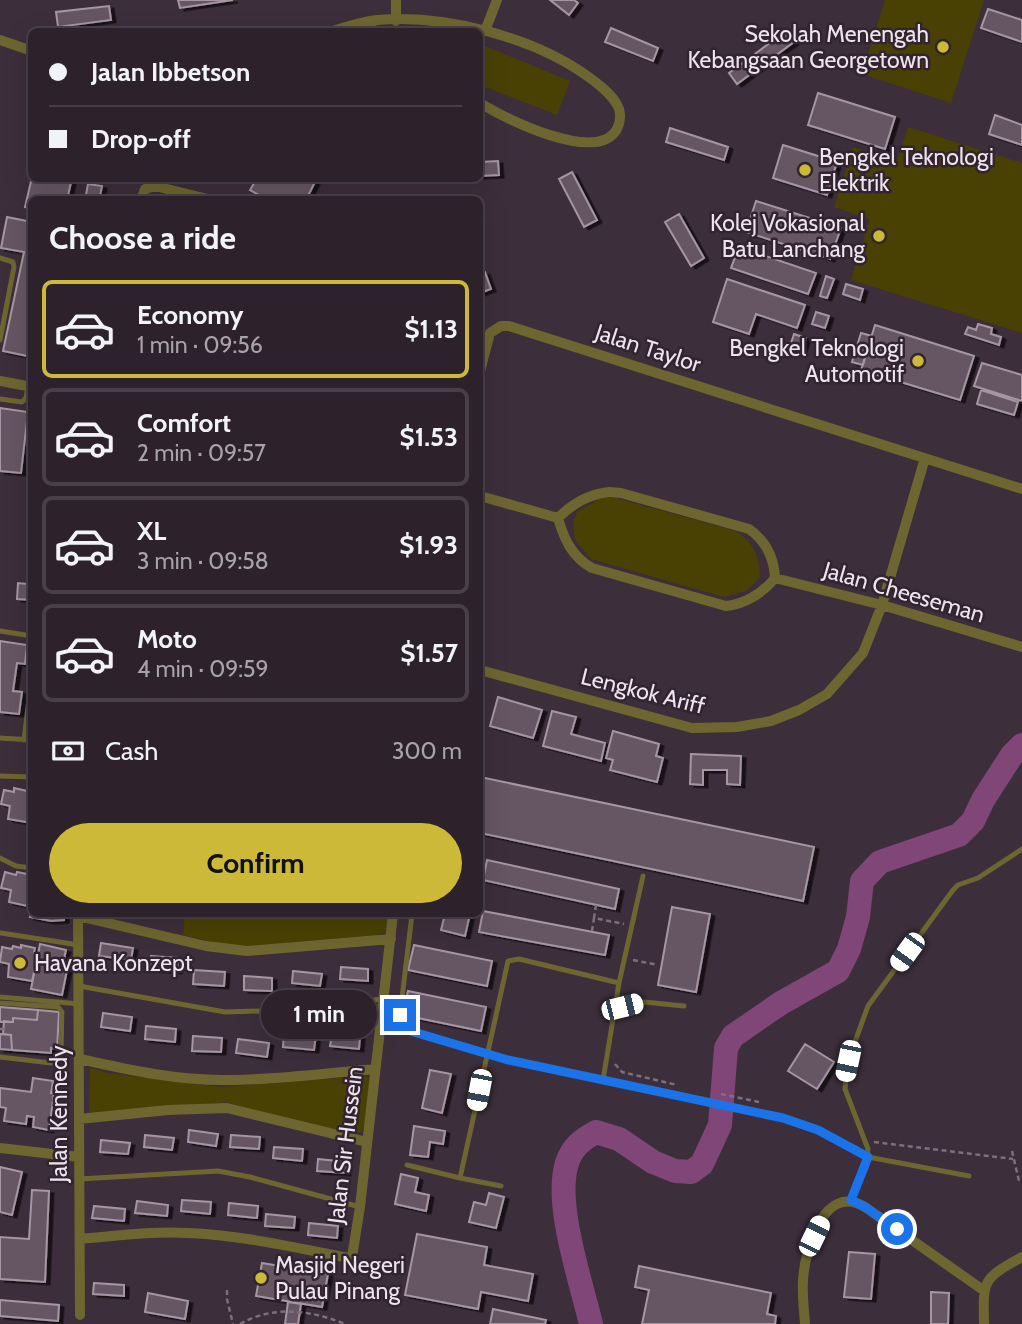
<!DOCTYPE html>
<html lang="en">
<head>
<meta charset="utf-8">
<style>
	:root { --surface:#2d222c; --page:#352a34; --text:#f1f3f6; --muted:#a7a4a9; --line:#483f48; --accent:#ccb938 }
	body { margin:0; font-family:Cabin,sans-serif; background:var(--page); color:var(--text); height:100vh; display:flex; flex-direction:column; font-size:26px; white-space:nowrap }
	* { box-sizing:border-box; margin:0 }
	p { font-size:23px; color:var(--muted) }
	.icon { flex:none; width:38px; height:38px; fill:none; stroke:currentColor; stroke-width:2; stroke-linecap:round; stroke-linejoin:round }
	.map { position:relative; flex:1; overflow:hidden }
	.panel { position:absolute; left:28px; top:196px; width:455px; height:721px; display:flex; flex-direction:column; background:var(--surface); border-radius:10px; box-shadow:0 7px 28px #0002,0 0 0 2px var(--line) }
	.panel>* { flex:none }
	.guide { position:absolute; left:28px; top:28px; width:455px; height:154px; border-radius:10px; box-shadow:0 7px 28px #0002,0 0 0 2px var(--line); display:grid; align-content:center; height:154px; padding:0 21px; background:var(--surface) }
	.end { position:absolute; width:32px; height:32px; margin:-16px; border:9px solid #1a73e8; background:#fff; box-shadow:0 0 0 4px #fff }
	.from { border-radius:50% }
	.bubble { position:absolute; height:49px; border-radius:24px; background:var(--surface); box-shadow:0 7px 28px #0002,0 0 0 2px var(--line); font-size:23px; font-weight:700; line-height:49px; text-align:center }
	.car { position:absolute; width:21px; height:42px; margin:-21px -10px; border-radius:9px; box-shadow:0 0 5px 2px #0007; background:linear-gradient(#fff 24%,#345 0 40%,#fff 0 76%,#345 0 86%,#fff 0) }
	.guide b { display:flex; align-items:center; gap:24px; height:66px; font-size:26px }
	.guide b+b { border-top:2px solid var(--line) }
	.guide i { width:18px; height:18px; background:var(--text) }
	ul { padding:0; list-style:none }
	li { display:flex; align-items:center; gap:21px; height:98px; margin:0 14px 10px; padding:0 7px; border:4px solid var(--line); border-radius:10px }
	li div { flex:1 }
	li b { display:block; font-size:26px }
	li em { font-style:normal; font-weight:700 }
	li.current { border-color:var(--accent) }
	li>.icon { width:63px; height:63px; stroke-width:1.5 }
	h2 { padding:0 21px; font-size:32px; line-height:84px }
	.pay { display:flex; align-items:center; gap:18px; height:77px; padding:0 21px; font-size:26px }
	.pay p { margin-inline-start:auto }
	.primary-button { display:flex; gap:14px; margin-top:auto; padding:14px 21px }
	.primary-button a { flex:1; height:80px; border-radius:42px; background:var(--accent); color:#111; font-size:28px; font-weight:700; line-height:80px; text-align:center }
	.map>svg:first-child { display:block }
	.green { fill:#494104 }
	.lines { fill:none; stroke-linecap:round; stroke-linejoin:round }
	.river { stroke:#804678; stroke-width:24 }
	.building { fill:#665663; stroke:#a695a3; stroke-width:2; filter:url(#shadow) }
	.path { stroke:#7c707a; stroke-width:2.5; stroke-dasharray:5 3.5; stroke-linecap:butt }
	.lane { stroke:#6e6630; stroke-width:5 }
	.street { stroke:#6e6630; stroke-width:10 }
	.route { stroke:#1a73e8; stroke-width:9 }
	.poi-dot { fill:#ccb938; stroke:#322430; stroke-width:2.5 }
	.labels { text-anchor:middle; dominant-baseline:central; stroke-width:5; stroke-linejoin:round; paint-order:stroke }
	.poi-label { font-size:23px; fill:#eee4ec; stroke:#322430; text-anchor:end }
	.street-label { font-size:23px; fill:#eee4ec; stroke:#322430 }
</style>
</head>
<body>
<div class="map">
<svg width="1022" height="1324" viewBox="0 0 1022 1324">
	<defs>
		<filter id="shadow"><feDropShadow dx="4.5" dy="2.5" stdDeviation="0" flood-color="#0009"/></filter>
	</defs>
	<rect width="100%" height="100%" fill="#3c2e3a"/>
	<path class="green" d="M885,0H984L951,103L862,74Z
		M480,44L570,81L557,115L480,85Z
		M908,127L1022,163V333L851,280L870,219L834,207L853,147L897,161Z
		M601,498H615L736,531C755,545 759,554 760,577L746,591L724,597L591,559L575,540L573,523L577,512Z
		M185,914H389L388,931L378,935L254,946L223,944L183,935Z
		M90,1068L108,1073L221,1087L367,1076L370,1081L365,1127L362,1131L355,1134L262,1113L226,1102L89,1115Z"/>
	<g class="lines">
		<path class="river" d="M591,1324C581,1281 554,1204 567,1163C572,1147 583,1139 596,1132L619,1139L653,1162L675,1171L691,1172L702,1164L720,1125L726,1048L733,1036L781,1003L838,971L849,949L858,917L862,881L880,862L959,835L973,821L983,800L1012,755L1022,745"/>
	</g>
	<path class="building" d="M178,0H233L180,8Z
		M550,0H574L578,3L569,15Z
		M109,6L111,20L58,27L56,12Z
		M988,9L1022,20V42L981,28Z
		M611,28L658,48L653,61L605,42Z
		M786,31L794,42L737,84L729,73Z
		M818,93L895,117L885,149L808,125Z
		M995,115L1022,125V145L989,134Z
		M670,128L728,147L724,160L666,142Z
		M783,145L837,162L827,195L773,178Z
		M498,161L499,175L480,176V162Z
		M572,172L597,220L584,227L559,179Z
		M32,177L72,178L67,200H32V209L25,207Z
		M257,178H283L288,181L289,178H307L315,182L306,200H268L250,190Z
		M88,184L102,186L100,196L114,200H85Z
		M756,201L841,228L830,259L746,232Z
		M679,214L704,258L691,266L665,222Z
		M7,217L32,222V357L3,351L24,252L1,248Z
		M739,247L816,273L808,294L731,268Z
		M485,272L491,289L480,293V274Z
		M826,276L834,279L827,298L820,296Z
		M727,279L805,305L797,328L756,314L749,334L713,322Z
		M846,284L863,289L860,300L843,294Z
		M816,312L829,316L825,328L812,324Z
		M978,324L992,328L991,334L1001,337L999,345L965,334L968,327L976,330Z
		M875,325L974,356L960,400L861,370Z
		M861,333L872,336L863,365L852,362Z
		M794,334L806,338L802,350L790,346Z
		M982,363L1022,375V401L974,386Z
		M981,390L1018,402L1014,415L977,404Z
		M0,408L28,412L21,473L0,471Z
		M30,549L32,550V600L17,599L18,583L27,584Z
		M0,641L27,645L25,664L17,663L13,691L22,692L19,714L0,712Z
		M498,697L542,710L533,738L490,726Z
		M552,711L576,717L571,734L605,743L601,761L543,746Z
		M613,731L659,744L656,756L663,758L657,782L610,770L613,760L606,758Z
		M691,754L741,756L740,785L727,784V770H703V785L690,784Z
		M480,777L814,847L803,901L480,833Z
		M14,788L32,792V823L8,819L10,806L1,804L4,790L14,792Z
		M487,860L619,889L615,909L483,880Z
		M5,872L16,875L17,872L32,875V907L9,902L11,890L1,888Z
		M672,907L710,914L696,992L658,985Z
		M32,910V914H64V920L51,921L30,917Z
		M483,911L609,935L605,955L479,932Z
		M445,914H470L465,936L441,930Z
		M101,943L133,948L131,960L99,956Z
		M40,944L66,950L62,968L67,970L62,995L31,989Z
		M21,945L35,948L34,954H38L32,981L8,977L9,964L0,962L2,947L12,949L13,946L21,948Z
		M414,945L492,961L487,986L408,970Z
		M151,956L178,958L177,971L150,969Z
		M341,967L368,969V981L340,979Z
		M194,970L225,972L224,986L193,984Z
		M293,971L322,974L320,986L292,983Z
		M244,976L272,978V991L244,990Z
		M408,991L486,1007L481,1031L403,1015Z
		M0,1007L38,1010L37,1020L13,1018V1022H0Z
		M38,1010L59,1012L57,1049L51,1048V1053L12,1050L11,1035L3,1034L4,1021L13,1022V1018L37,1020Z
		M103,1013L132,1017L130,1031L101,1027Z
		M146,1026L176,1029L175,1042L145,1039Z
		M284,1032L316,1035L314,1050L283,1047Z
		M0,1034L11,1035L12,1050L0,1049Z
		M332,1034L360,1037L359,1049L330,1046Z
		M193,1036L222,1038L221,1052L192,1051Z
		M238,1039L269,1043L267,1057L236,1053Z
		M805,1044L834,1062L817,1089L788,1071Z
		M430,1070L451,1074L442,1113L422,1108Z
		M33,1078L53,1081L51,1093H54L49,1130L33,1127L34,1117L27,1116L26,1124L4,1121L6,1108L0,1107V1088L31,1092Z
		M414,1126L445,1131L443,1144L430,1142L428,1157L410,1155Z
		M189,1130L218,1134L216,1146L188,1142Z
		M145,1135L174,1138L172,1150L144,1147Z
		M231,1135L260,1137L259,1149L230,1147Z
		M101,1140L130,1143L128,1154L100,1152Z
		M274,1147L303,1149L302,1161L273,1158Z
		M318,1159L347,1162L346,1173L317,1171Z
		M0,1167L22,1172L12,1215L0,1212Z
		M401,1174L418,1178L415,1192L429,1195L426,1211L395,1204Z
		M32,1190L49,1191L45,1282L0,1279V1237L29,1239Z
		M489,1193L504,1197L496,1228L469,1222L474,1202L486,1205Z
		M182,1200L211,1202L210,1214L181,1211Z
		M137,1201L168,1205L167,1216L135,1213Z
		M229,1203L258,1206L257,1218L228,1215Z
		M94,1206L125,1209L124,1221L92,1218Z
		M266,1214L295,1217L294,1228L265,1226Z
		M309,1223L338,1226L337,1238L308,1235Z
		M417,1234L487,1247L484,1265L533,1274L528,1301L481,1292L478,1309L405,1295Z
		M849,1252L875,1254L871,1299L844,1297Z
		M262,1263L328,1274L322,1307L256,1296Z
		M639,1266L771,1293L767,1314L776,1316L775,1324H642L649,1290L635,1287Z
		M94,1283L124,1285V1296L93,1294Z
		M931,1292L949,1293L948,1324H931Z
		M148,1293L188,1301L185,1319L145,1312Z
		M0,1300L59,1305L58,1321L0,1316Z
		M288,1302L301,1304L298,1324H285Z
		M493,1309L546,1320L545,1324H490Z"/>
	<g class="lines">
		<path class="path" d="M596,905L594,918L624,924
			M592,931L594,918
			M633,960L658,965
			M0,1029H4
			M615,1064L622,1072L677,1085
			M721,1094L759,1102
			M874,1142L1013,1159
			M1012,1151L1019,1181L1022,1180
			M227,1290V1299L233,1324
			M240,1324C273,1305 311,1310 345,1324"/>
		<path class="lane" d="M0,258L13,262L14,267L0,340
			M0,399L22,402L26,398L28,386
			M0,631L32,636
			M0,738L32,740
			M24,740L32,674
			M0,776L32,777
			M0,858L16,866L32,868
			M412,914L400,1015V1024L407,1030L508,1060L783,1118L818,1130L868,1157L969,1176
			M1,933L79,945
			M79,986L225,1012L292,1010L382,999
			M0,997L80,1004
			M0,1003L58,1007L62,1012L61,1054L58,1061L51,1063L0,1057
			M614,1009L644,1002L684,1006
			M603,1080L619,983L643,876
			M407,1165L460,1178L508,961L519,959L619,983
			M460,1178L501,1186
			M79,1179L218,1171L250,1177L360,1207
			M851,1200L866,1168L868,1149L845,1089L848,1061L868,1006L953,890L958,885L978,878L1022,849"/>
		<path class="street" d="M396,0V21
			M359,25L379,32
			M485,31L497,0
			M330,32C345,27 361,22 377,20C445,14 534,37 590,78C601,86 614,96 619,109C621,116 620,123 617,129C597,165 504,118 480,103
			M0,40L32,51
			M141,200L145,189L155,186L212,200
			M480,371L490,333L501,326H509L1022,489
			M0,381L32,387
			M609,492L621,493L749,529C766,541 774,557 775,578C763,593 745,604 726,606L592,568C572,557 564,539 558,518C572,504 588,494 609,492Z
			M480,496L558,518
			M775,578L882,605L1022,647
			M480,670L692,728L737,727L771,721L799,710L827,694L863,653L882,605L925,458
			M78,914L80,1315
			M78,916L206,946L247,951L391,939
			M80,1059C129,1070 179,1081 230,1080C278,1080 327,1073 375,1069
			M79,1119L168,1110L227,1108L367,1142
			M0,1148L79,1157
			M80,1239C116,1236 152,1231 188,1233C242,1235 296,1248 349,1258L352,1257L360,1207L393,914
			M805,1324C804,1310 802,1294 803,1280C805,1249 824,1182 865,1207L983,1290
			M984,1324C983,1280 982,1279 1022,1257"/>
	</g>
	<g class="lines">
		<path class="route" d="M400,1015V1024L407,1030L508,1060L783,1118L818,1130L868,1157L851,1200L865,1207L897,1229"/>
	</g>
	<g class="poi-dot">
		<circle cx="943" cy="47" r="7"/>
		<circle cx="805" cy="170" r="7"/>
		<circle cx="879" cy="236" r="7"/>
		<circle cx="918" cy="361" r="7"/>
		<circle cx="20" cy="963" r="7"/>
		<circle cx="261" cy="1278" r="7"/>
	</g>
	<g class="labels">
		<g class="poi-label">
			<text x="929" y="34">Sekolah Menengah<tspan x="929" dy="26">Kebangsaan Georgetown</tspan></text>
			<text x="819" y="157" text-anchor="start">Bengkel Teknologi<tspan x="819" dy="26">Elektrik</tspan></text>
			<text x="865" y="223">Kolej Vokasional<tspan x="865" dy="26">Batu Lanchang</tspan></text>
			<text x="904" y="348">Bengkel Teknologi<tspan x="904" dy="26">Automotif</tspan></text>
			<text x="34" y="963" text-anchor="start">Havana Konzept</text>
			<text x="275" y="1265" text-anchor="start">Masjid Negeri<tspan x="275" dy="26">Pulau Pinang</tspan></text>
		</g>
		<g class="street-label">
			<text transform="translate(648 348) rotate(18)">Jalan Taylor</text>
			<text transform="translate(904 592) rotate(16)">Jalan Cheeseman</text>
			<text transform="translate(643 691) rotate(14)">Lengkok Ariff</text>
			<text transform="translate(59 1114) rotate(-90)">Jalan Kennedy</text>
			<text transform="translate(345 1145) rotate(-83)">Jalan Sir Hussein</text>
		</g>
	</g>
</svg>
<i class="end from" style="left:897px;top:1229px"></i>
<i class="end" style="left:400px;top:1015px"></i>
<div class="bubble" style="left:261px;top:990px;width:116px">1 min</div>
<i class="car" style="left:907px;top:952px;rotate:216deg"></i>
<i class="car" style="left:622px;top:1007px;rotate:76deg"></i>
<i class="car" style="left:848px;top:1061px;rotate:192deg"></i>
<i class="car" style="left:479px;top:1090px;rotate:191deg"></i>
<i class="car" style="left:814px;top:1236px;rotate:26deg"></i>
<div class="guide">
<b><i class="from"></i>Jalan Ibbetson</b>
<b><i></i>Drop-off</b>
</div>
<section class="panel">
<h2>Choose a ride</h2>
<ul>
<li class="current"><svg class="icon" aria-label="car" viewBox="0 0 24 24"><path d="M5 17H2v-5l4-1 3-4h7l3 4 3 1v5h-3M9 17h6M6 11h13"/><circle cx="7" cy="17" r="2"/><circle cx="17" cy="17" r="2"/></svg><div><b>Economy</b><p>1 min · 09:56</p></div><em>$1.13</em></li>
<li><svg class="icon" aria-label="car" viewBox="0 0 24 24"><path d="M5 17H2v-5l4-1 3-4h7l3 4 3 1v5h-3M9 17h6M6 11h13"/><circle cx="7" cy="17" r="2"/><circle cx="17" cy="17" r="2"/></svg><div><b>Comfort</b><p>2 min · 09:57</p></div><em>$1.53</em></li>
<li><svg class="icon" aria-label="car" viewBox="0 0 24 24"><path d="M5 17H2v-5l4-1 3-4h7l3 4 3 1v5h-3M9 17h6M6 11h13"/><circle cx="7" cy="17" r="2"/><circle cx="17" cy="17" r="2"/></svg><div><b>XL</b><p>3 min · 09:58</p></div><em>$1.93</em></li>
<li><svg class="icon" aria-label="car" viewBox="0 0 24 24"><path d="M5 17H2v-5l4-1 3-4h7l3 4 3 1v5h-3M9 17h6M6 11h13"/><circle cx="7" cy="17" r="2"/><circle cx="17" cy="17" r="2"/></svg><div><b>Moto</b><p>4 min · 09:59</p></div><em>$1.57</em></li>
</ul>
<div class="pay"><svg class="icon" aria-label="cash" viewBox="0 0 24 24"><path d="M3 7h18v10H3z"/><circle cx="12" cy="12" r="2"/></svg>Cash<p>300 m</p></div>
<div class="primary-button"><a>Confirm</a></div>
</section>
</div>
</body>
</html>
